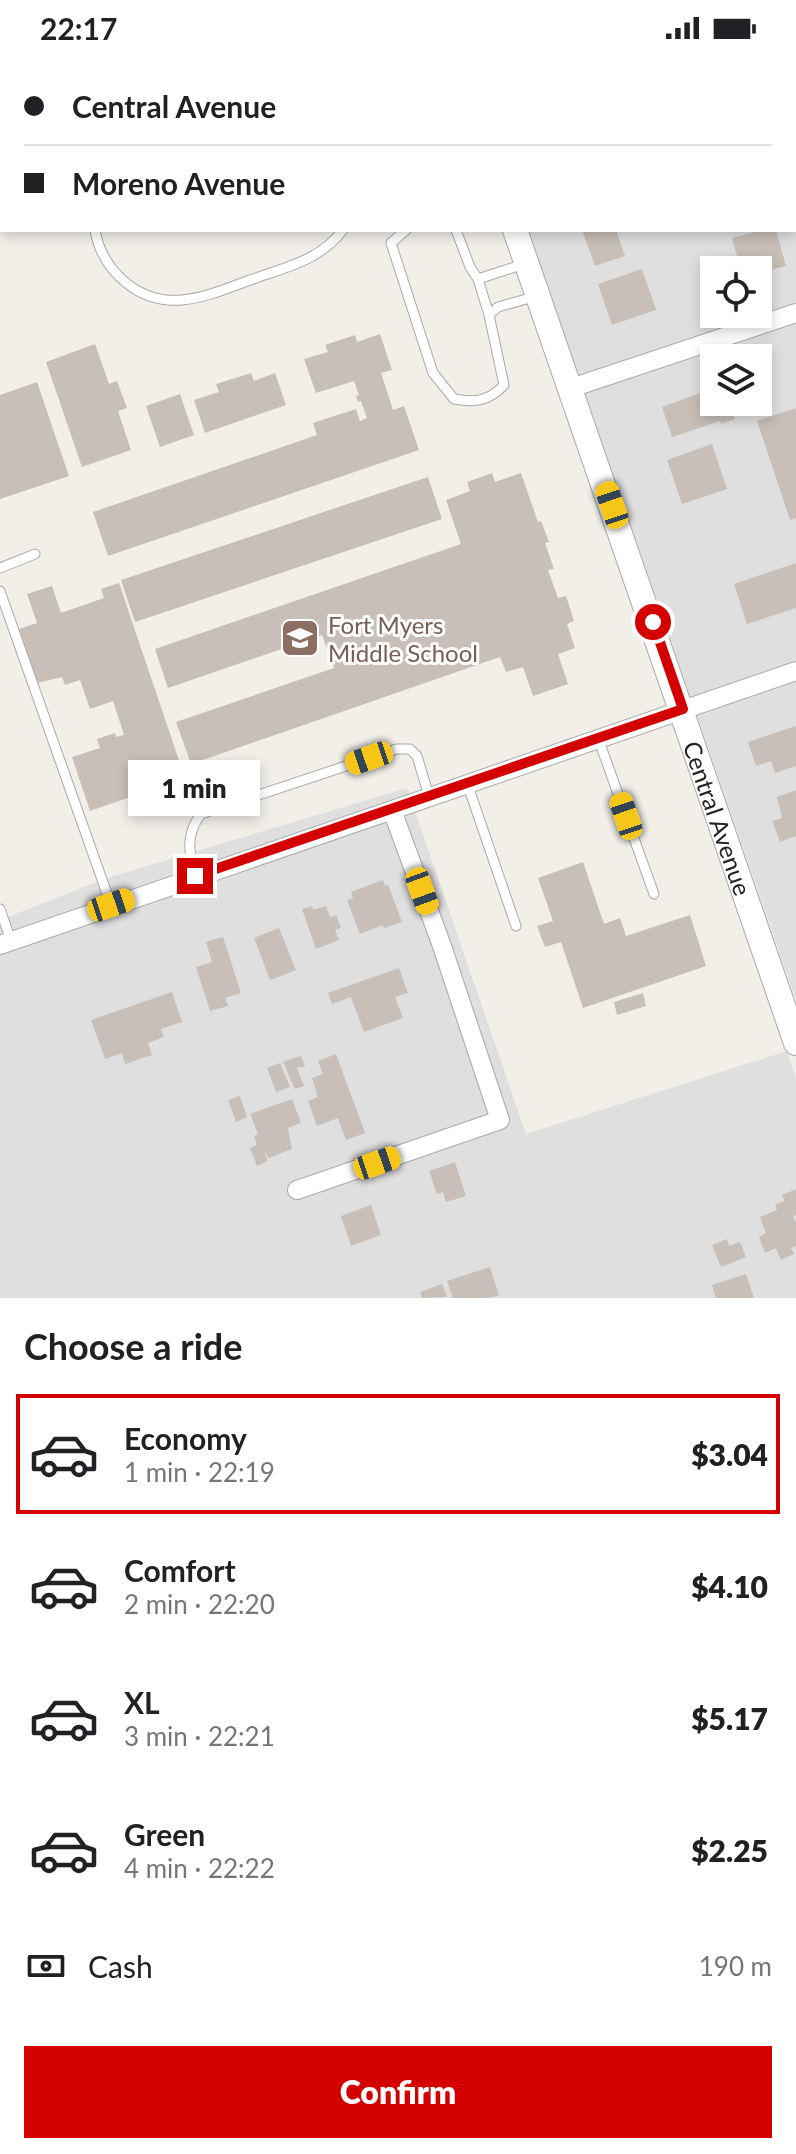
<!DOCTYPE html>
<html lang="en">
<head>
<meta charset="utf-8">
<style>
	:root { --surface:#fff; --page:#f2f2f2; --text:#202124; --muted:#757577; --line:#e0e0e0; --accent:#d40000 }
	body { margin:0; font-family:Lato,sans-serif; background:var(--page); color:var(--text); height:100vh; display:flex; flex-direction:column; font-size:30px; white-space:nowrap }
	* { box-sizing:border-box; margin:0 }
	p { font-size:26px; color:var(--muted) }
	.icon { flex:none; width:44px; height:44px; fill:none; stroke:currentColor; stroke-width:2; stroke-linecap:round; stroke-linejoin:round }
	.map { position:relative; height:1242px; overflow:hidden }
	.side { display:flex; flex-direction:column; background:var(--surface); flex:1 }
	.side>* { flex:none }
	.guide { position:absolute; left:0px; top:0px; width:796px; height:176px; box-shadow:0 4px 12px #0003; display:grid; align-content:center; height:176px; padding:0 24px; background:var(--surface) }
	.controls { position:absolute; left:700px; top:200px; display:grid; gap:16px }
	.controls a { display:grid; place-items:center; width:72px; height:72px; border-radius:0px; background:var(--surface); box-shadow:0 4px 12px #0003; font-size:40px }
	.end { position:absolute; width:36px; height:36px; margin:-18px; border:10px solid #d40000; background:#fff; box-shadow:0 0 0 4px #fff }
	.from { border-radius:50% }
	.bubble { position:absolute; height:56px; border-radius:0px; background:var(--surface); box-shadow:0 4px 12px #0003; font-size:26px; font-weight:800; line-height:56px; text-align:center }
	.car { position:absolute; width:24px; height:48px; margin:-24px -12px; border-radius:10px; box-shadow:0 0 6px 2px #0007; background:linear-gradient(#f5c518 24%,#345 0 40%,#f5c518 0 76%,#345 0 86%,#f5c518 0) }
	.guide b { display:flex; align-items:center; gap:28px; height:76px; font-size:30px }
	.guide b+b { border-top:2px solid var(--line) }
	.guide i { width:20px; height:20px; background:var(--text) }
	ul { padding:0; list-style:none }
	li { display:flex; align-items:center; gap:24px; height:120px; margin:0 16px 12px; padding:0 8px; border:4px solid transparent; border-radius:0px }
	li div { flex:1 }
	li b { display:block; font-size:30px }
	li em { font-style:normal; font-weight:800 }
	li.current { border-color:var(--accent) }
	li>.icon { width:72px; height:72px; stroke-width:1.5 }
	h2 { padding:0 24px; font-size:36px; line-height:96px }
	.pay { display:flex; align-items:center; gap:20px; height:88px; padding:0 24px; font-size:30px }
	.pay p { margin-inline-start:auto }
	.action { display:flex; gap:16px; margin-top:auto; padding:16px 24px }
	.action a { flex:1; height:92px; border-radius:0px; background:var(--accent); color:#fff; font-size:32px; font-weight:800; line-height:92px; text-align:center }
	.status { display:flex; justify-content:space-between; align-items:center; height:56px; padding:0 40px; background:var(--surface); direction:ltr }
	.status svg { height:22px; fill:currentColor }
	.map>svg:first-child { display:block }
	.residential { fill:#e0dfdf; fill-rule:evenodd }
	.building { fill:#c7bfb8 }
	.lines { fill:none; stroke-linecap:round; stroke-linejoin:round }
	.service-casing { stroke:#a9a9a9; stroke-width:11 }
	.minor-casing { stroke:#a9a9a9; stroke-width:20 }
	.tertiary-casing { stroke:#a9a9a9; stroke-width:26 }
	.service { stroke:#fff; stroke-width:9 }
	.minor { stroke:#fff; stroke-width:18 }
	.tertiary { stroke:#fff; stroke-width:24 }
	.route { stroke:#d40000; stroke-width:10 }
	.labels { text-anchor:middle; dominant-baseline:central; stroke-width:6; stroke-linejoin:round; paint-order:stroke }
	.education-label { font-size:24px; fill:#785e54; stroke:#fff; text-anchor:start }
	.street-label { font-size:24px; fill:#222; stroke:#fff }
</style>
</head>
<body>
<div class="status"><b>22:17</b><svg viewBox="0 0 49 12"><path d="M0 12V9h3v3zM5 12V6h3v6zM10 12V3h3v9zM15 12V0h3v12zM26 1h20v11H26zM47 4h2v5h-2z"/></svg></div>
<div class="map">
<svg width="796" height="1242" viewBox="0 0 796 1242">
	<rect width="100%" height="100%" fill="#f2efe9"/>
	<path class="residential" d="M466,0H796V944L528,174H794V2ZM714,214H758V258H714ZM714,302H758V346H714Z
		M407,732L526,1078L787,995L796,1022V1242H0V864L104,823Z"/>
	<path class="building" d="M582,174H616L625,200L595,210Z
		M761,174H776L786,210L765,215L761,201L739,207L732,182Z
		M642,213L656,254L612,269L598,228Z
		M380,278L392,314L381,317L393,354L404,350L419,394L108,500L93,456L317,379L313,367L356,353L360,365L367,362L361,345L358,346L356,340L359,339L354,325L316,337L304,303L328,296L325,289L355,279L357,286Z
		M95,288L109,328L117,325L127,352L118,355L131,394L82,411L46,306Z
		M251,317L254,325L275,317L286,349L205,377L194,344L219,336L216,328Z
		M37,326L69,420L0,443V339Z
		M709,334L714,347L728,346L735,363L721,368L720,365L672,381L662,351Z
		M180,338L194,379L160,391L146,350Z
		M796,352V462L790,464L757,365Z
		M712,388L727,433L682,448L667,404Z
		M492,417L495,426L521,417L538,466L541,465L549,486L545,487L554,513L548,514L558,542L566,540L574,565L567,568L575,592L558,598L568,628L533,640L523,611L506,616L500,601L191,708L176,666L334,612L322,579L168,632L155,593L461,488L446,444L470,435L467,426Z
		M428,421L442,463L135,566L121,524Z
		M796,507V552L747,568L734,528Z
		M119,527L185,722L90,755L72,701L100,692L97,683L115,677L116,681L124,679L113,645L90,653L80,624L65,629L62,621L37,627L19,573L37,567L27,538L52,530L61,557L104,542L101,533Z
		M796,670V710L775,717L771,705L756,710L748,686Z
		M796,734V780L780,786L772,765L782,762L777,741Z
		M583,806L604,868L620,862L626,880L690,859L706,910L583,952L561,886L545,891L537,870L553,865L538,822Z
		M383,824L385,830L388,829L402,866L384,872L383,869L360,878L347,844L353,842L351,836Z
		M312,850L313,854L326,850L330,861L336,859L341,872L335,874L339,884L316,893L302,853Z
		M279,872L296,914L270,924L254,882Z
		M223,881L241,937L225,942L228,950L210,955L196,911L212,906L206,886Z
		M399,912L408,937L395,941L403,962L364,976L351,941L332,948L328,937Z
		M172,936L182,966L161,973L164,981L148,987L152,999L125,1008L122,997L105,1003L91,964Z
		M643,937L646,950L617,959L614,946Z
		M336,998L365,1077L346,1084L338,1062L317,1070L308,1045L318,1041L312,1022L323,1018L318,1005Z
		M301,1000L305,1010L297,1012L304,1030L295,1033L283,1006Z
		M280,1007L290,1031L276,1036L267,1012Z
		M240,1040L247,1061L236,1066L228,1044Z
		M292,1043L301,1067L288,1072L292,1093L269,1102L264,1095L268,1105L257,1110L250,1092L257,1089L254,1080L258,1078L250,1058Z
		M455,1106L466,1140L446,1146L443,1136L437,1138L429,1115Z
		M796,1133V1159L793,1160L796,1167V1190L791,1192L794,1198L781,1204L776,1192L765,1197L759,1181L766,1177L760,1161L777,1154L775,1149L785,1145L782,1139Z
		M371,1149L381,1179L351,1190L341,1160Z
		M727,1183L729,1190L740,1186L746,1201L721,1211L712,1189Z
		M490,1211L499,1239L490,1242H453L447,1225Z
		M746,1218L754,1242H716L712,1229Z
		M442,1228L447,1241L422,1242L420,1236Z"/>
	<g class="lines">
		<g class="service-casing">
			<path id="service" d="M381,2L387,0
				M416,2L418,0
				M95,174C102,215 139,248 182,244C206,242 230,231 253,223C287,211 320,204 343,174
				M406,174L391,187L433,317L454,343C475,347 489,345 504,329L489,259L498,251L537,240
				M456,174L470,211L478,223L524,208
				M478,223L489,259
				M0,512L35,498
				M0,535L111,849
				M598,682L654,838
				M467,727L516,870
				M195,820C189,796 185,779 201,758L397,693H410L417,700L429,740
				M0,853L11,885"/>
		</g>
		<g class="minor-casing">
			<path id="minor" d="M779,0L780,2
				M794,44L796,50
				M571,332L796,257
				M0,889L796,615
				M297,1134L500,1064L442,890L392,754"/>
		</g>
		<g class="tertiary-casing">
			<g id="tertiary">
				<path d="M454,0L455,2"/>
				<path id="s1" d="M515,174L796,987"/>
			</g>
		</g>
		<use href="#service" class="service"/>
		<use href="#minor" class="minor"/>
		<use href="#tertiary" class="tertiary"/>
	</g>
	<g class="lines">
		<path class="route" d="M195,820L683,653L653,566"/>
	</g>
	<defs>
		<g id="school-square" transform="scale(2)"><rect x="-9" y="-9" width="18" height="18" rx="4" fill="#8d6e63" stroke="#fff"/><path d="M0-5L7-2L0 1L-7-2ZM-4 1L0 2.5L4 1V4Q0 6-4 4Z" fill="#fff"/></g>
	</defs>
	<g fill-rule="evenodd">
		<use href="#school-square" x="300" y="582"/>
	</g>
	<g class="labels">
		<g class="education-label">
			<text x="328" y="568">Fort Myers<tspan x="328" dy="28">Middle School</tspan></text>
		</g>
		<g class="street-label">
			<text stroke="none"><textPath href="#s1" startOffset="622">Central Avenue</textPath></text>
		</g>
	</g>
</svg>
<div class="controls">
<a><svg class="icon" aria-label="locate" viewBox="0 0 24 24"><circle cx="12" cy="12" r="6"/><path d="M12 2v4M12 18v4M2 12h4M18 12h4"/></svg></a>
<a><svg class="icon" aria-label="layers" viewBox="0 0 24 24"><path d="M12 4l9 5-9 5-9-5zM3 14l9 5 9-5"/></svg></a>
</div>
<i class="end from" style="left:653px;top:566px"></i>
<i class="end" style="left:195px;top:820px"></i>
<div class="bubble" style="left:128px;top:704px;width:132px">1 min</div>
<i class="car" style="left:612px;top:449px;rotate:341deg"></i>
<i class="car" style="left:369px;top:702px;rotate:251deg"></i>
<i class="car" style="left:626px;top:760px;rotate:341deg"></i>
<i class="car" style="left:422px;top:835px;rotate:160deg"></i>
<i class="car" style="left:111px;top:849px;rotate:71deg"></i>
<i class="car" style="left:377px;top:1107px;rotate:71deg"></i>
<div class="guide">
<b><i class="from"></i>Central Avenue</b>
<b><i></i>Moreno Avenue</b>
</div>
</div>
<section class="side">
<h2>Choose a ride</h2>
<ul>
<li class="current"><svg class="icon" aria-label="car" viewBox="0 0 24 24"><path d="M5 17H2v-5l4-1 3-4h7l3 4 3 1v5h-3M9 17h6M6 11h13"/><circle cx="7" cy="17" r="2"/><circle cx="17" cy="17" r="2"/></svg><div><b>Economy</b><p>1 min · 22:19</p></div><em>$3.04</em></li>
<li><svg class="icon" aria-label="car" viewBox="0 0 24 24"><path d="M5 17H2v-5l4-1 3-4h7l3 4 3 1v5h-3M9 17h6M6 11h13"/><circle cx="7" cy="17" r="2"/><circle cx="17" cy="17" r="2"/></svg><div><b>Comfort</b><p>2 min · 22:20</p></div><em>$4.10</em></li>
<li><svg class="icon" aria-label="car" viewBox="0 0 24 24"><path d="M5 17H2v-5l4-1 3-4h7l3 4 3 1v5h-3M9 17h6M6 11h13"/><circle cx="7" cy="17" r="2"/><circle cx="17" cy="17" r="2"/></svg><div><b>XL</b><p>3 min · 22:21</p></div><em>$5.17</em></li>
<li><svg class="icon" aria-label="car" viewBox="0 0 24 24"><path d="M5 17H2v-5l4-1 3-4h7l3 4 3 1v5h-3M9 17h6M6 11h13"/><circle cx="7" cy="17" r="2"/><circle cx="17" cy="17" r="2"/></svg><div><b>Green</b><p>4 min · 22:22</p></div><em>$2.25</em></li>
</ul>
<div class="pay"><svg class="icon" aria-label="cash" viewBox="0 0 24 24"><path d="M3 7h18v10H3z"/><circle cx="12" cy="12" r="2"/></svg>Cash<p>190 m</p></div>
<div class="action"><a>Confirm</a></div>
</section>
</body>
</html>
